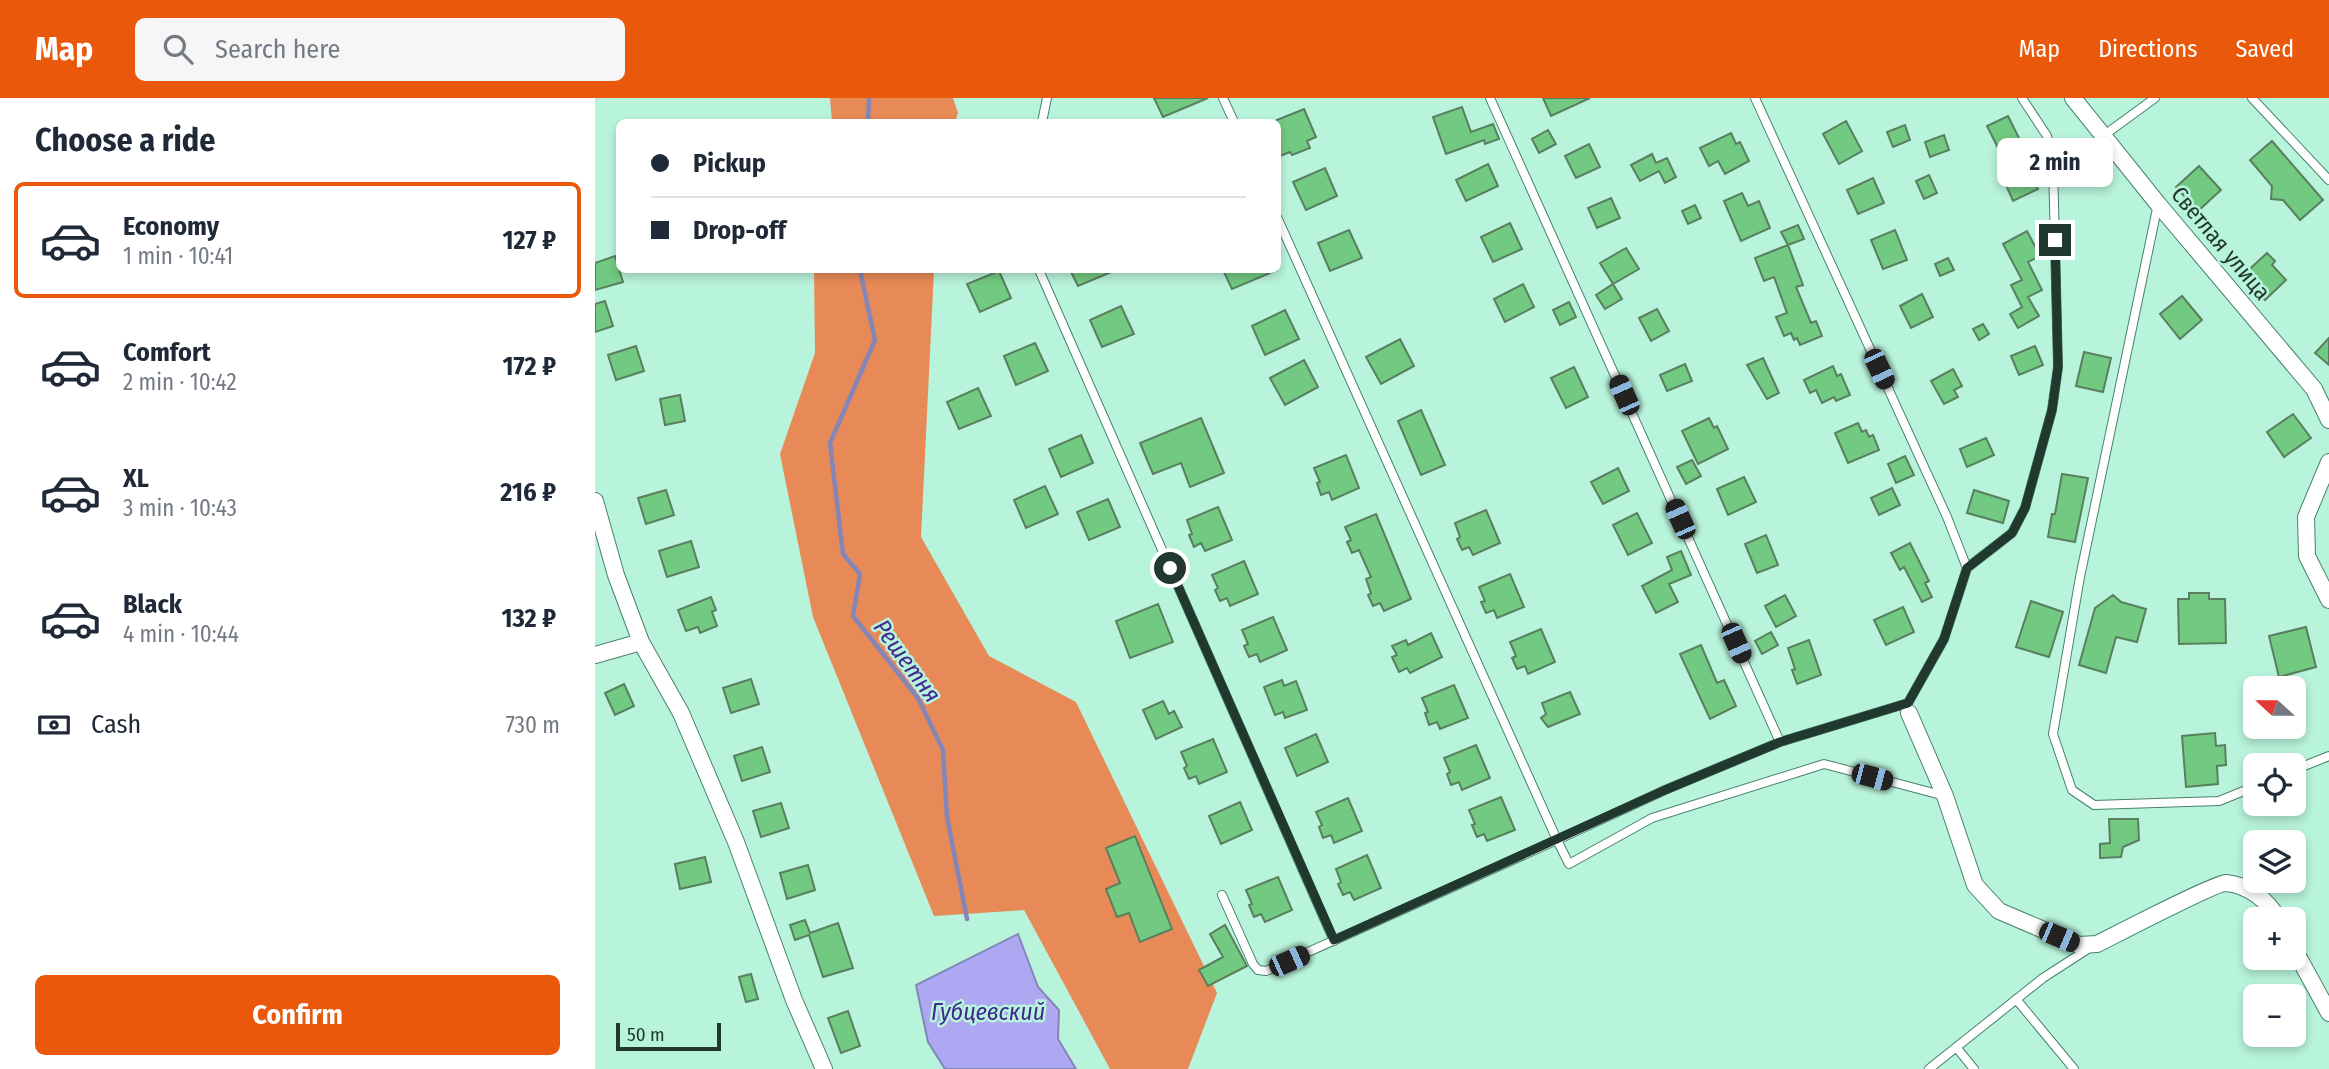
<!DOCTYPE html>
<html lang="en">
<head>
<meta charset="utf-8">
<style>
	:root { --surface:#fff; --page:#f6f6f7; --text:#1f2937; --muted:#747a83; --line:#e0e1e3; --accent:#ea580c }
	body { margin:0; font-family:"Fira Sans Condensed",sans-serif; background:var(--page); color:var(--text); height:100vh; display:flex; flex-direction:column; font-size:26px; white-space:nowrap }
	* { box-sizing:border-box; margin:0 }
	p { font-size:23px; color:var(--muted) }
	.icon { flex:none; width:38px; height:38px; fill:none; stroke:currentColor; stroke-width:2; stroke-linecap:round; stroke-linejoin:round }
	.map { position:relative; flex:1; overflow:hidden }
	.sheet { display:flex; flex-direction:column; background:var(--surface); width:595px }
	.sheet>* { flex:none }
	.guide { position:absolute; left:21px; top:21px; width:665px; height:154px; border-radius:10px; box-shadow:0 4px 10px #0003; display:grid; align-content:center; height:154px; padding:0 35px; background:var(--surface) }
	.needle { width:46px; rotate:291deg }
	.controls { position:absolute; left:1648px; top:578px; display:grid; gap:14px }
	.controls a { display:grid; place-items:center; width:63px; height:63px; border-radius:10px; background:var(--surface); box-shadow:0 4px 10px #0003; font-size:35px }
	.scale { position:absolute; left:21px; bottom:18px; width:105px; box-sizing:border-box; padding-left:7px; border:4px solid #21382f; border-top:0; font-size:19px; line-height:24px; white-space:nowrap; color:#21382f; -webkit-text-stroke:5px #b8f3db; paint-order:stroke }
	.end { position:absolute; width:32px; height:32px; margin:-16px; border:9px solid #21382f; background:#fff; box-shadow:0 0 0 4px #fff }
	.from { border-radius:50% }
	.bubble { position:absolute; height:49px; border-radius:10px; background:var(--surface); box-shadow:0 4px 10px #0003; font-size:23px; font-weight:700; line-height:49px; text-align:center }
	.car { position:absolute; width:21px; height:42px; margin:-21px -10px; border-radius:9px; box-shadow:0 0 5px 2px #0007; background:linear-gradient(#222 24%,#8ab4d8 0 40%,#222 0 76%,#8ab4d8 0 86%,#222 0) }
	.guide b { display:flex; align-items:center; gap:24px; height:66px; font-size:26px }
	.guide b+b { border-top:2px solid var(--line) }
	.guide i { width:18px; height:18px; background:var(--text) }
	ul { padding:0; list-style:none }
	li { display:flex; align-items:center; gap:21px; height:116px; margin:0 14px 10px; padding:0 21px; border:4px solid transparent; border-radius:10px }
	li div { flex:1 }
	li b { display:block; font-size:26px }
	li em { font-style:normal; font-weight:700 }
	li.current { border-color:var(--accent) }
	li>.icon { width:63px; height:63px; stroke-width:1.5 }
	h2 { padding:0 35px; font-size:32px; line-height:84px }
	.pay { display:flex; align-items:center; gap:18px; height:77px; padding:0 35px; font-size:26px }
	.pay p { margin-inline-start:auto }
	.primary-button { display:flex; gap:14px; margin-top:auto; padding:14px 35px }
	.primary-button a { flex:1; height:80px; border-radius:10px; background:var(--accent); color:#fff; font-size:28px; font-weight:700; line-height:80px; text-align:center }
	header { display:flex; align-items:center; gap:42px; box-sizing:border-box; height:98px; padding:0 35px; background:var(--accent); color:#fff }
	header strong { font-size:33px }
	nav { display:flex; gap:38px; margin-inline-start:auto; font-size:24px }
	.search { width:490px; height:63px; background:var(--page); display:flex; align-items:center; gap:18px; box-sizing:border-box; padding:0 24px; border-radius:10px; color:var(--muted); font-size:26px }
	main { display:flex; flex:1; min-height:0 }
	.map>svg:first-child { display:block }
	.forest { fill:#e88a57 }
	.water { fill:#aea7f1; stroke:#8486b7; stroke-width:2 }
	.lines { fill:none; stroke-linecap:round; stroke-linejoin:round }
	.stream { stroke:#8486b7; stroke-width:4.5 }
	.building { fill:#72c981; stroke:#597f5e; stroke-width:2 }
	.lane-casing { stroke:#49816c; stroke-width:10 }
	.street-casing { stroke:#49816c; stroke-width:18 }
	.lane { stroke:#fff; stroke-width:8 }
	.street { stroke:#fff; stroke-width:16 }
	.route { stroke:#21382f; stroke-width:9 }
	.labels { text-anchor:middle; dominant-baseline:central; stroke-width:5; stroke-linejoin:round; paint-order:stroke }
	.street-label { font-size:23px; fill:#21382f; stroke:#b8f3db }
	.water-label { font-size:24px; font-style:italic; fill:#432791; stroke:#b8f3db }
</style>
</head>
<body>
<header>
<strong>Map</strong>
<div class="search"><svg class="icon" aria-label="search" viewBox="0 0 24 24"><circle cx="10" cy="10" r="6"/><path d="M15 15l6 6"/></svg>Search here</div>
<nav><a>Map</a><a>Directions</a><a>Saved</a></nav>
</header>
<main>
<section class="sheet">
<h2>Choose a ride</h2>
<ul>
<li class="current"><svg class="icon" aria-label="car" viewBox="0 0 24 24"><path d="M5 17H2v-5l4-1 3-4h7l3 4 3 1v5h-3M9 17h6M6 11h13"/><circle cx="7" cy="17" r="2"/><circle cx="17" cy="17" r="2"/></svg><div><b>Economy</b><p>1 min · 10:41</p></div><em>127 ₽</em></li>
<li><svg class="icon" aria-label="car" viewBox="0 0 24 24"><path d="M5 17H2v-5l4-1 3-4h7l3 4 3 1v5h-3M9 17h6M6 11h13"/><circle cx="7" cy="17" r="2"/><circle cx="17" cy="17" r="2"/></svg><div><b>Comfort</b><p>2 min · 10:42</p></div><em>172 ₽</em></li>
<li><svg class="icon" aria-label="car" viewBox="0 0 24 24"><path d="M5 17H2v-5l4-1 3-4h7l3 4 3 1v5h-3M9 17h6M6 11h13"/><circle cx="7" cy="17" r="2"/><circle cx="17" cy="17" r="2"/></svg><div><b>XL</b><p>3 min · 10:43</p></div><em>216 ₽</em></li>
<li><svg class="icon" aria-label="car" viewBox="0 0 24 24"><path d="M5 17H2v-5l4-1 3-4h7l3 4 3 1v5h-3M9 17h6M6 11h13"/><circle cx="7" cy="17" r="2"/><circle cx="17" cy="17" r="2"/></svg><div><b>Black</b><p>4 min · 10:44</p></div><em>132 ₽</em></li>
</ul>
<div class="pay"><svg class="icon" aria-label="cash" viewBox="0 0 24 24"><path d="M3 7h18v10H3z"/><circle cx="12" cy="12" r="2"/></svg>Cash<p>730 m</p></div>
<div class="primary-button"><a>Confirm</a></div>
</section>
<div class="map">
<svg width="1734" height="971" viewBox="0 0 1734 971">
	<rect width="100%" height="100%" fill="#b8f3db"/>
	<path class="forest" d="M235,0H358L363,15L360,24H237Z
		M219,172H339L326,439L394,558L481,604L622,895L593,971H515L429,812L339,818L218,519L185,356L220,255Z"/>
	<path class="water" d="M423,836L443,889L464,912L463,941L481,971H350L333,944L321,887Z"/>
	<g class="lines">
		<path class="stream" d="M273,24L274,0
			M265,172L280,242L235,345L248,456L265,476L258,518L323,600L348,652L352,719L372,821"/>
	</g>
	<path class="building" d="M559,0H613L568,19Z
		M948,0H995L956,18Z
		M867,9L876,34L898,26L904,41L890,46L889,42L851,56L838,19Z
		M709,11L721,39L712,43L715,50L697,57L695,54L685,58L682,51V22Z
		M1413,18L1425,42L1404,52L1392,28Z
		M1251,23L1267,53L1244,66L1228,36Z
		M1310,27L1315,42L1298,49L1292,34Z
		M953,32L961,46L944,55L937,41Z
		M1136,35L1141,46L1145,44L1154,63L1130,76L1123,63L1114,68L1105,50Z
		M1349,37L1354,52L1335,59L1330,44Z
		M1677,43L1728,102L1705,122L1688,102L1676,101L1677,88L1655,62Z
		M994,46L1005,69L981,80L970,58Z
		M1057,56L1061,65L1072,60L1081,79L1070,85L1064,73L1045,83L1036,67Z
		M893,66L903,88L871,103L861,82Z
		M1604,68L1626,92L1603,113L1581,89Z
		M1432,69L1443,91L1418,103L1408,80Z
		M730,70L742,98L711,112L698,84Z
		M1334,77L1342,95L1329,101L1321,83Z
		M1278,80L1289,105L1263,116L1252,92Z
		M1147,95L1153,108L1164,103L1175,130L1146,143L1129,103Z
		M1016,100L1025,120L1002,130L993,110Z
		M1100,107L1106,120L1093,126L1087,113Z
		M915,125L927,151L898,164L886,139Z
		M1203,127L1209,141L1193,147L1186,134Z
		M754,132L767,160L735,173L723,145Z
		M1300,132L1312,162L1288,171L1276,142Z
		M1432,133L1445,158L1433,164L1447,192L1433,199L1444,218L1423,230L1415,216L1427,209L1416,187L1427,182L1408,146Z
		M1193,147L1208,187L1201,189L1216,225L1221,223L1227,238L1205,247L1202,240L1199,242L1196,235L1189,238L1181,219L1192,215L1179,179L1169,183L1160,160Z
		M1031,150L1044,171L1018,186L1005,165Z
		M1672,155L1680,163L1677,167L1691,182L1670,202L1647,178Z
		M20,158L28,184L0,192V165Z
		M1353,160L1359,172L1345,178L1340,166Z
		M475,172H521L483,188Z
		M628,172H682L637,191Z
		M404,173L416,200L385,214L372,186Z
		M928,186L939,209L910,224L899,201Z
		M1018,186L1027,201L1010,211L1001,197Z
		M1327,196L1338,219L1316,230L1305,208Z
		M1587,198L1607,222L1585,241L1565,216Z
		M10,203L18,228L0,234V206Z
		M974,204L981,219L965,227L958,212Z
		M526,208L539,236L507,249L495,222Z
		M1062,211L1074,233L1056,243L1044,220Z
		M690,212L704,241L670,257L657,228Z
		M1388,226L1394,236L1384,242L1378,231Z
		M1734,240V267L1720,255Z
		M805,241L819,268L786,286L771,259Z
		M440,245L453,273L421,287L409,258Z
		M41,248L49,273L21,282L13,257Z
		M1440,248L1448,267L1424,277L1416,258Z
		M1489,254L1516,260L1508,294L1481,288Z
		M1168,260L1184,295L1172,301L1152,267Z
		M709,262L723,289L690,307L675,280Z
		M1090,266L1097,283L1072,293L1065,277Z
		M1238,268L1242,278L1246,276L1255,297L1241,303L1239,299L1227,305L1221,292L1215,295L1209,282Z
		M979,269L993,299L971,310L956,280Z
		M1358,271L1367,288L1359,292L1363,299L1349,306L1336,283Z
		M383,290L396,318L364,331L352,304Z
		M85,297L90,323L70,327L65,301Z
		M826,312L850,367L826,377L803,323Z
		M1698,316L1716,340L1689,359L1672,334Z
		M606,320L629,375L595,389L586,365L558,376L545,345Z
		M1114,320L1119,330L1122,328L1133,351L1103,366L1087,333Z
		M1263,325L1267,334L1271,332L1274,339L1278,337L1284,352L1253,365L1240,335Z
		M486,337L498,365L466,379L454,351Z
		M1391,340L1399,357L1372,369L1365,351Z
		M751,357L764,390L737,402L734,394L726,397L722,385L725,384L719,370Z
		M1310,358L1319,377L1301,385L1293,366Z
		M1097,362L1106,378L1091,386L1082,369Z
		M1023,370L1034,393L1008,406L996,384Z
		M1467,376L1493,380L1480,444L1453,439L1457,416H1460Z
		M1149,379L1161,404L1133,417L1122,391Z
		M450,388L463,416L431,430L419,402Z
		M1297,390L1305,407L1284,417L1276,400Z
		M71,392L79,417L51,426L43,400Z
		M1379,392L1414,403L1408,425L1372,415Z
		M513,401L525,429L494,442L482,414Z
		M623,409L637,442L610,453L606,445L599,449L594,437L597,436L592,422Z
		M891,412L905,445L878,457L874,449L867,452L862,441L865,439L860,425Z
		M1042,415L1057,445L1033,457L1018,427Z
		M781,416L816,501L789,513L785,505L778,508L773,497L776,495L771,481L776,479L764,452L757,455L752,444L756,442L750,429Z
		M1171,437L1183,467L1162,475L1150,446Z
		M96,443L104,469L72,479L64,453Z
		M1315,445L1334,483L1330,485L1337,499L1327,504L1309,469L1305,472L1296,455Z
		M1086,453L1096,477L1074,486L1083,504L1061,515L1047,488L1077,472L1072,459Z
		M649,463L663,496L635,508L632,500L625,503L620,492L623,490L617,477Z
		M915,476L929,509L902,520L899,512L891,515L886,504L890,503L884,489Z
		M1594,495H1614V501H1630L1631,545L1584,546L1583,501H1594Z
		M1190,497L1201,518L1181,529L1170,508Z
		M1518,497L1526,504L1551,511L1542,544L1521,539L1511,575L1484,567L1500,510Z
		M116,499L121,512L117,514L122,528L105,535L103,529L91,533L83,512Z
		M1436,503L1468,514L1454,559L1421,549Z
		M563,506L578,544L535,560L521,523Z
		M1308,509L1319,534L1291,547L1279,522Z
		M678,519L692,552L665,564L662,556L654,559L649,548L653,546L647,532Z
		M1711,529L1721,569L1684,579L1674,538Z
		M946,531L960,564L933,576L930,568L922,571L917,560L921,558L915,544Z
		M1176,534L1183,547L1167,556L1160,543Z
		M836,535L847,559L815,575L812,570L804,574L797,559L802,557L797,548L811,542L813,547Z
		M1214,542L1226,577L1202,586L1197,572L1200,571L1193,550Z
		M1106,547L1122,585L1129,582L1141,608L1115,621L1085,556Z
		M156,581L164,606L136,615L128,590Z
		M687,582L689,588L701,583L712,612L690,620L688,614L680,617L669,589Z
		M29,586L39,608L20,617L10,595Z
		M859,587L873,620L845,631L842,624L834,627L830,615L833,614L827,600Z
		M975,594L985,616L953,629L946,620L951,616L947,605Z
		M568,603L574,616L579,613L587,629L561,641L548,612Z
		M1620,635L1621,648L1630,647L1631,667L1622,668L1623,686L1591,689L1587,638Z
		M721,636L733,664L702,678L690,650Z
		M618,641L632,674L604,686L601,678L594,681L589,670L592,668L586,654Z
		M881,647L895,680L867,692L864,684L856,687L852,676L855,674L849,660Z
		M167,649L175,674L147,683L139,658Z
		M906,699L920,732L892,743L889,736L882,739L877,727L880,726L874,712Z
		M753,700L767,733L739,745L736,737L728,740L724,729L727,727L721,714Z
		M645,704L657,732L626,746L614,718Z
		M186,705L194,730L166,739L158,713Z
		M1514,721H1543L1544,742L1528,749L1526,759L1505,760V746L1515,745Z
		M540,738L577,831L545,844L534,815L522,819L511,791L525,785L511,750Z
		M772,757L786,790L759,802L755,794L748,797L743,786L746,784L741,771Z
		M110,759L116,784L85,791L80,766Z
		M213,767L220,792L192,801L185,775Z
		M683,779L697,812L670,824L666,816L659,819L654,807L657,806L651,792Z
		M210,822L215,835L243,825L258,870L228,879L214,837L200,842L195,827Z
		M630,827L652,868L613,888L604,872L628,859L615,836Z
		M156,876L163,901L151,904L144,879Z
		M253,913L265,948L246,955L233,920Z"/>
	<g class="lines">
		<g class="lane-casing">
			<path id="lane" d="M628,0L639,24
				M895,0L1185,644L1313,605
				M1160,0L1352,419L1372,470L1349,541L1313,605V609
				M1657,0L1734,82
				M447,24L452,0
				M1508,38L1560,0
				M1563,106L1485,479L1458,636L1477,692L1499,707L1624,703L1661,688
				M682,119L962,742L1070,692L1185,644
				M444,172L739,843
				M1372,470L1417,435L1430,410L1457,312L1463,269L1458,65L1452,38L1427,0
				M1699,672L1734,658
				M627,797L658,866L663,872L671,873L962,742L974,766L1057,720L1229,666L1350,698
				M1421,901L1479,971
				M1361,949L1379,971
				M1334,971L1448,880L1496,849"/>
		</g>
		<g class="street-casing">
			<path id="street" d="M1478,0L1563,106L1719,291L1734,322
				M1734,364L1711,419L1712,458L1734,502
				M0,403L21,477L46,544L86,615L141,744L199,902L229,971
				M0,557L46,544
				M1314,615L1350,698L1380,787L1404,813L1484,847L1502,846C1520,837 1620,785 1631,785C1653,787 1673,802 1683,821
				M1699,851L1734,915"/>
		</g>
		<use href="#lane" class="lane"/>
		<use href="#street" class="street"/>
	</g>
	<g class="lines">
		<path class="route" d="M575,470L739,842L1070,692L1185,644L1313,605L1349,541L1372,470L1417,435L1430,410L1457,312L1463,269L1460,142"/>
	</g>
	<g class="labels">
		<g class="street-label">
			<text transform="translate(1626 145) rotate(50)">Светлая улица</text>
		</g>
		<g class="water-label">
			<text transform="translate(312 563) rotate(54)">Решетня</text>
			<text x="393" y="914">Губцевский</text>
		</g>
	</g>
</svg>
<div class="controls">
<a><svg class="needle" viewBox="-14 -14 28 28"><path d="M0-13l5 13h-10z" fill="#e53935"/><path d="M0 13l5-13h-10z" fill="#747a83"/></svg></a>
<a><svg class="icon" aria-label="locate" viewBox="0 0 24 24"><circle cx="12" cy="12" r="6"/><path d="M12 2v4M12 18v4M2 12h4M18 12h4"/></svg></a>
<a><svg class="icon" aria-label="layers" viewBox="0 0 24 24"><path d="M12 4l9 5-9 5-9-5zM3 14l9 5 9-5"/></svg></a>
<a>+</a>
<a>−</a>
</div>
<div class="scale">50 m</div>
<i class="end from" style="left:575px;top:470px"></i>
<i class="end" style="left:1460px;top:142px"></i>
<div class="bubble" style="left:1402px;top:40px;width:116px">2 min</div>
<i class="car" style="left:1284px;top:271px;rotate:155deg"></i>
<i class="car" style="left:1029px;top:297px;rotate:336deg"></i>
<i class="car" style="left:1085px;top:421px;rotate:336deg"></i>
<i class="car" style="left:1141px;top:545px;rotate:156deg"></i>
<i class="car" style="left:1277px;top:679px;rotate:105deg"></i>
<i class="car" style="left:1464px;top:839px;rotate:113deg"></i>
<i class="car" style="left:694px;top:863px;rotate:66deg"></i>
<div class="guide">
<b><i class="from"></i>Pickup</b>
<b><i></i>Drop-off</b>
</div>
</div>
</main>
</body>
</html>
